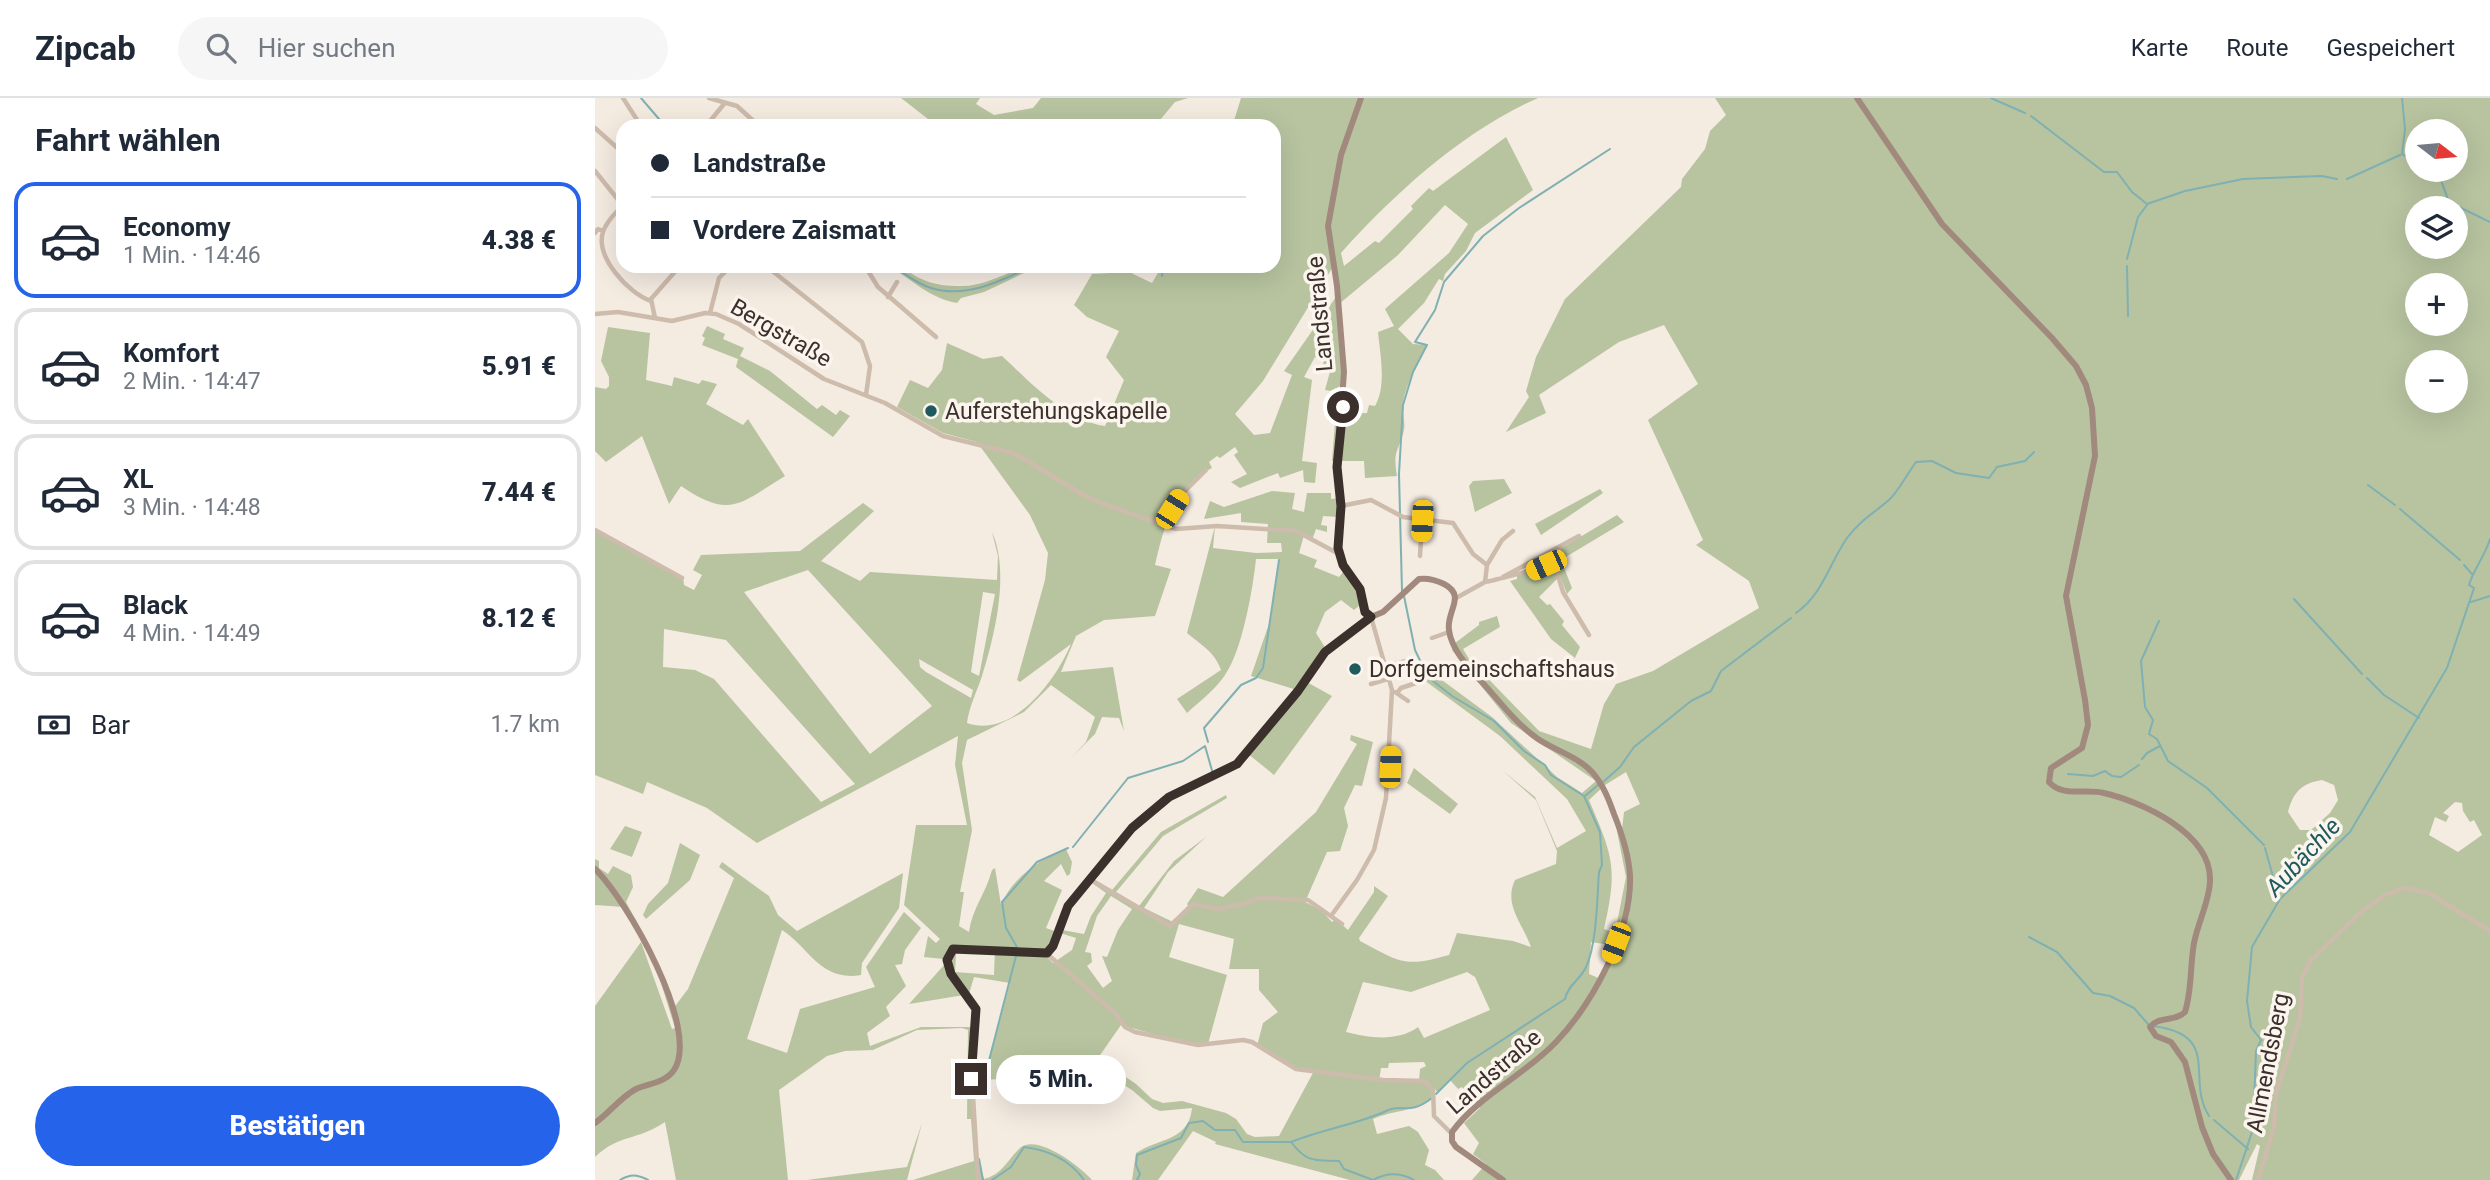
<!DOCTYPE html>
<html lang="de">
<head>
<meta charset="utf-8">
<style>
	:root { --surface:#fff; --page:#f6f6f7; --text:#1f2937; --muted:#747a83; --line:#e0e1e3; --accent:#2563eb }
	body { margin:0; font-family:Roboto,sans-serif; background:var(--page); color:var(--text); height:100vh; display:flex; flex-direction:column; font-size:26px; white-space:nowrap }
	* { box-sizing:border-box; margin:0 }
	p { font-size:23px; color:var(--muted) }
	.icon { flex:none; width:38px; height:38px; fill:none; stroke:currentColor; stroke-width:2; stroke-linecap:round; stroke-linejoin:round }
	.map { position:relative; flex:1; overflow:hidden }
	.panel { display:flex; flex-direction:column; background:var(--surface); width:595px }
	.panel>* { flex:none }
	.guide { position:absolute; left:21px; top:21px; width:665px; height:154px; border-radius:21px; box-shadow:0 7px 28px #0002; display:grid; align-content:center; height:154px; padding:0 35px; background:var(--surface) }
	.needle { width:46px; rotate:106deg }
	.buttons { position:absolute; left:1810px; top:21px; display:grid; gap:14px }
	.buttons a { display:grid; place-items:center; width:63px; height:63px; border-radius:50%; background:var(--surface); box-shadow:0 7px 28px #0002; font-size:35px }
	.end { position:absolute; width:32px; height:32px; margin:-16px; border:9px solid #3b302b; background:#fff; box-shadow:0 0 0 4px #fff }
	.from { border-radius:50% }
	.bubble { position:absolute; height:49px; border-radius:24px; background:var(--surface); box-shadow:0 7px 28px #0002; font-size:23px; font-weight:800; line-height:49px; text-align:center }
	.car { position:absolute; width:21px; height:42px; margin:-21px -10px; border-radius:9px; box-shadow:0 0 5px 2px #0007; background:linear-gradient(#f5c518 24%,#345 0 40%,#f5c518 0 76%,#345 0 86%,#f5c518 0) }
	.guide b { display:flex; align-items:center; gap:24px; height:66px; font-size:26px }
	.guide b+b { border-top:2px solid var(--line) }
	.guide i { width:18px; height:18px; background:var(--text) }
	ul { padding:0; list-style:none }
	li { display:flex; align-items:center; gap:21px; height:116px; margin:0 14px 10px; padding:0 21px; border:4px solid var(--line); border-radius:21px }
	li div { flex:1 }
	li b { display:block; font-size:26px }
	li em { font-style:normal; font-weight:800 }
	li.selected { border-color:var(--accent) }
	li>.icon { width:63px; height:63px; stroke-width:1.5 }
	h2 { padding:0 35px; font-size:32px; line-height:84px }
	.pay { display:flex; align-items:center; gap:18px; height:77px; padding:0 35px; font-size:26px }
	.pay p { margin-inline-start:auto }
	.button { display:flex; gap:14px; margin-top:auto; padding:14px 35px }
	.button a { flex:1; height:80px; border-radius:42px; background:var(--accent); color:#fff; font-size:28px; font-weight:800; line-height:80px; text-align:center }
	header { display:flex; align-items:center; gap:42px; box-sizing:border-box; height:98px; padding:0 35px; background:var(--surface); border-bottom:2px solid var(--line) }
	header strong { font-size:33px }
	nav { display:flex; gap:38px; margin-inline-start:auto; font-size:24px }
	.search { width:490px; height:63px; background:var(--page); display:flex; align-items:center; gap:18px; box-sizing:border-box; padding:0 24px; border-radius:38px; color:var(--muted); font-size:26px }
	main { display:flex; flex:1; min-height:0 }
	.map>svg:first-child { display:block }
	.green { fill:#b8c4a0; fill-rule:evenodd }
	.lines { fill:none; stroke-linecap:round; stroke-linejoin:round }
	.stream { stroke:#7fb0b2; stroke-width:2 }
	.street { stroke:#cdbbac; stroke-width:4.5 }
	.secondary { stroke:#a18a7d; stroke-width:6 }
	.route { stroke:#3b302b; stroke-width:9 }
	.poi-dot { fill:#1f5a5e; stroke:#fbf5ee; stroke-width:2.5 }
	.labels { text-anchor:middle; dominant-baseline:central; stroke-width:7; stroke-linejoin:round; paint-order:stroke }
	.street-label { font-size:23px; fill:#3b302b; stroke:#fbf5ee }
	.poi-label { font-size:23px; fill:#3b302b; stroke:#fbf5ee; text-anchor:start }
	.water-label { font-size:24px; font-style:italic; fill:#1f5a5e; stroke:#fbf5ee }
</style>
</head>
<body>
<header>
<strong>Zipcab</strong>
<div class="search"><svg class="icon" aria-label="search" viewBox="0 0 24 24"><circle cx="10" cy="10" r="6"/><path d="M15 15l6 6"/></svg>Hier suchen</div>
<nav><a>Karte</a><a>Route</a><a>Gespeichert</a></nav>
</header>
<main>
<section class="panel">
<h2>Fahrt wählen</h2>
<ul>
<li class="selected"><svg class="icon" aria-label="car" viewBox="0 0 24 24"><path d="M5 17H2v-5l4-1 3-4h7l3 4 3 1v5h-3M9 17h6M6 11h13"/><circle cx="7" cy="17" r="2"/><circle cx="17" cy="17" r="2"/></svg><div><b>Economy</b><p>1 Min. · 14:46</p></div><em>4.38 €</em></li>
<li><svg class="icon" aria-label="car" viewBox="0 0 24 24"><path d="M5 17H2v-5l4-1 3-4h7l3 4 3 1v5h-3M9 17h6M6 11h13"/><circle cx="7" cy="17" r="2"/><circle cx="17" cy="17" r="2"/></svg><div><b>Komfort</b><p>2 Min. · 14:47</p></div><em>5.91 €</em></li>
<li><svg class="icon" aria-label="car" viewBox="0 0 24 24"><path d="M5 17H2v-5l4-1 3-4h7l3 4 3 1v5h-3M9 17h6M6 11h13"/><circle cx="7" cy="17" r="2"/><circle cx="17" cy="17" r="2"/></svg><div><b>XL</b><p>3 Min. · 14:48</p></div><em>7.44 €</em></li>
<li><svg class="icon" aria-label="car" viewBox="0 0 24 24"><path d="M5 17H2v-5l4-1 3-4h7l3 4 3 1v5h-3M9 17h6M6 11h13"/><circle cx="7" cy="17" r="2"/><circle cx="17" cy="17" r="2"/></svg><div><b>Black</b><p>4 Min. · 14:49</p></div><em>8.12 €</em></li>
</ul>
<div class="pay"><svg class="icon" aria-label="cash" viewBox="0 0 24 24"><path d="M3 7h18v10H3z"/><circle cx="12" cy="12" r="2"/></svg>Bar<p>1.7 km</p></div>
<div class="button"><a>Bestätigen</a></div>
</section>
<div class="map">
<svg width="1895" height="1082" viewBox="0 0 1895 1082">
	<rect width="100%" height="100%" fill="#f4ebe1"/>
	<path class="green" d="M306,0H385L381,6L399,17L438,10L446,0H593L580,4L560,28H342Z
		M646,0H943C867,34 801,94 746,155L749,168L780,143L784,145L818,111L816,108L834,90L838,93L911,39L938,92L880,135L871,153L850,176L848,183L844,181L829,205L803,231L818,246L832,247C823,266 812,283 808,304C806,316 812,323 808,336C802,356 798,353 802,378L770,380L769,363H737L740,324L733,323L736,300L745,297L749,316L772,315L774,307L780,308C792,288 785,256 783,234L799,228L790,211L854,155L873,126L850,107L803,157L744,206L749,286L736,293L730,292L736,270L727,269L729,263L720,259L709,279L717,282L707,363L722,365L720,385L709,384L708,372L685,380L683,375L645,390L636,384L652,376L639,357L643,354L640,349L625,360L622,358L614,364L617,370C580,387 568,431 560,467L576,471L560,518L509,522L481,538L466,574L518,569L529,633L524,620L507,619L500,636L477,659L491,644L500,619L456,587L429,614L372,642L367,665L377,732L365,794H369L364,828L374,834C377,811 391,795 397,772L400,770L406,807C417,780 445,761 471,751L477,764L475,776L472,778L466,766L449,783L467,792L451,830L462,834L450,857L458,865L477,852L481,840L465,835L467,832L489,836L496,818L511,795L497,785L500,782L517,792L566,734L631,697L632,700L568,738L521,794L544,808L579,763L611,739L573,774L549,810L580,825L594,809L592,806L603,790L628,799L721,714L762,646L755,642L756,637L778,644L767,688L760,687L749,710L753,728L745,753L732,754L710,804L726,812L737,824L741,821L753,832L779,794V788L793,798L764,840L765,843C805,864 808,870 854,857L862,835L918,843L936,849C928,826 908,807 920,782L961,766L962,753L941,702L907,672L940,699L962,750L991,733L972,701L905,638L829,582L824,562L835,579L840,577L897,619L962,679L987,695L1001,683L916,625L857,552L860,545L884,527V524L902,518L905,529L868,551L874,561L944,633L996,651L1009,606L1021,586L1058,573L1164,510L1154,483L1101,447L1108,442L1053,322L1103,286L1069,227L1024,244L944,297L951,315L911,334L934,299L931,293L941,259L970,201L1086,89L1087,81L1110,51L1115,33L1131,17L1120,0H1895V1082H1657L1665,1048L1662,1046L1644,1082H877L891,1066L878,1056L884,1045L869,1025L885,1010L867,989L863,991L855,982L843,995L840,991L837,992L838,1000C816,1015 801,1011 778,1021L782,1036L814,1028L823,1034L834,1052L830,1067L840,1072L849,1082H755L620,1046L621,1044L598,1033L563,1082H537L541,1055C564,1040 594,1043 597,1010L565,1013L558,1010L537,992L486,961L474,977L453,985L419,980L389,982L415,885L379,879L374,896C379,902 383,907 383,915C384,926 379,937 378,947C375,986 378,1045 389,1081C408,1076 412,1062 425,1050C442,1035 486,1069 497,1082H318L379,1063L376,1021H372L373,932L367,930L322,932L278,952L250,953L232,958L184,992L193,1082H81L70,1024C42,1043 24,1036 0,1059V908L46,844L77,931L80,930L61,869L29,809L0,807V761L4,763V770L13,776L18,768L36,777L38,789L31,804L55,848L78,911L93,891L139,780L124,769L127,764L174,798L183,817L202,833L308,775L304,810L267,865L266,877C225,884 213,848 187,832L152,941L192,955L205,911L280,889L271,869L309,814L326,830L310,852L307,866L300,867L311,888L291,909L295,918L272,935L275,948L326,929H376L378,913L369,897L314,906L359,856H361L360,874L399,877L400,851L357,847L349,861L329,859L333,838L341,845L345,841L309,807L321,727H372L360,667L363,638L162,745L112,710L52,684L48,696L0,677V430L88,479L89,487L99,492L107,477L98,472L106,457L205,453L268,405L279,413L226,463L265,483L275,474L402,482L403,458L397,434C415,474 400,537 387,578C382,593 374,609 372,625C418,641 461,582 476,546L425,584L422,582L450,482L453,455L435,417L382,344L348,335L302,309L315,282L333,290L347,272L352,245L388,261L407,258C435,284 471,323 510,328L529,282L511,259L524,233L492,219L479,207L497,176L534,174L557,185L567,168H679V28H601L624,24L638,26ZM1822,33H1860V72H1822ZM1822,110H1860V149H1822ZM739,167L743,196L689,273L697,277L675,335L659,337L640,316L668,283ZM1822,187H1860V226H1822ZM1822,264H1860V303H1822ZM213,472L337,608L275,656L149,494ZM388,494L400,496L384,578L376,574ZM69,531L131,542L260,686L226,704L119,581L100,572L68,569ZM324,561L378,592L376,600L331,574L325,569ZM1031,674L1045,706L1029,714L1027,731L1022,733L1031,779L1020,835L1009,831C1023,769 1018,759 994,702L1010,687ZM1727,682L1739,687L1743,702L1735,715L1716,732H1705L1693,714C1698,694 1707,685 1727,682ZM1860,704L1867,705L1868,713L1875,724L1879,722L1887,737L1863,754L1834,737L1840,719L1851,724L1854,718L1848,715ZM516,798L537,811L523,832L512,859L507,858L517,883L508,890L492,868L497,864L496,855L490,854L502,818ZM584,826L639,841L634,871H664V892L683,914L668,925L662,948C681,962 695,972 719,973L684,1038L660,1039L652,1036L641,1021L631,1015L587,1003L568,1005L557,1001L541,986L503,960L526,927L601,948L613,946L632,877L574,859ZM996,844L1021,848L1006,881L994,876ZM872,874L880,879L895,912L829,940L823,929C803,944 774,940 751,934L768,884L816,894ZM829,964L831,968L825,971L824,983H784L786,970H793L794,965Z
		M294,168C308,168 316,177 329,182C340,187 353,188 366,188C396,188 417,168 444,168L389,194L366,200L362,205C336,201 316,181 294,168Z
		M112,228L130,236L128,241L149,250L145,258L175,273L222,311L227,307L241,317L245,312L255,318L238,339L141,269L143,261L107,247L110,240L107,238Z
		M13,229L55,235L51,282L77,288L79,279L104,286L107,282L122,286L111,306L148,327L153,321L190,378C145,405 136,422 86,388L74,406L47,338L11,364L0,353V289L11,291L14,288V279L6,263Z
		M909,381L917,395L880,414L874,388L878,383Z
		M1005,391L1008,395L946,437L940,426Z
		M677,393L700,395L697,411L709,414L712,395H736V401L744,400L743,419L728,418L726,427L732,428V434L721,431L717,442L709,437L704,455L722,462L719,469L744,479L749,473L762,491L765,507L759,512L746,502L730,514L721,535L731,551L710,583L737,598L679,677L652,655L702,592L656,578L675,523L684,461H661C658,490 648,547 633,572C624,589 606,602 592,615L582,601L626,572C620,554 606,547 592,535L620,428L618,450L661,455L687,454L686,445H672L673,426L646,424V415L609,421L615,403L629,409Z
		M1022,417L1029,424L969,460L965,451Z
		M954,456L963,469L968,467L977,490L972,496L965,478L944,499L952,507L955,506L969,523L967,527L985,549L980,560L956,541L915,483L922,481V477Z
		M819,670L863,706L855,716L812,685Z
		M30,728L47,734L37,759L15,751Z
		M85,745L105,757L95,782L51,821L48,817L53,806L73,785Z
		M327,1025L312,1082H212L312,1069Z"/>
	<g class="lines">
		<path class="stream" d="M46,0L70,28
			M1396,0L1430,15
			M1807,0L1810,31L1807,56L1822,65
			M1436,18L1509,74H1522L1537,94L1552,106L1590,93L1648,81L1727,78L1742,81
			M1835,72L1844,77L1854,104L1895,124
			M1752,81L1805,57
			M1532,161L1543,119L1552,107
			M297,168C309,175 322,186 336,190C371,201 406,183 437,168
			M1532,168L1533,218
			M567,178L568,168
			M1773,387L1800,407
			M1805,411L1865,462
			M1869,467L1877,476
			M807,493L804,376L808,307L818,274L832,247L820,244L840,212L849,184L888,138L924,110L1015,51
			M809,498L820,552L833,579L857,598L899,623L929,653L950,667L956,677L989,698L1005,734L1007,767L1004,774C1002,800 1002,846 991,869C986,881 972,888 970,901L872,965L841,996
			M1699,501L1767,576
			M1876,504L1895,498
			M1201,515C1228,496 1234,466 1252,440C1267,420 1280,415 1296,400C1305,390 1313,375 1321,364L1337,363L1361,375L1394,380L1402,369L1430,363L1439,354
			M1564,523L1546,563L1550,609L1558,622L1554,636L1562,641L1573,663L1612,690L1669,747
			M1772,580L1789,597L1824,620
			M613,644L609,630L646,587L661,580L668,570L684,462
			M1547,661L1552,655L1565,648
			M1473,676L1498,678L1510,673L1517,678L1526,679L1544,667
			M1008,684L1025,669L1039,649L1096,603L1116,593L1126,573L1196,520
			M990,698L1003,687
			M478,749L533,680L588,663L610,648L618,676
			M1670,750L1684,800
			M1434,839L1462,854L1498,895L1515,898L1539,910L1553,926
			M423,851L411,830L407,804L442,764L473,750
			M1558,928C1628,937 1590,981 1614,1018
			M378,983L389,982L421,858
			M1619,1022L1653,1051
			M696,1044C727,1031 761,1027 791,1013C807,1005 814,1018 837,1000
			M384,1061L388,1082
			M25,1082C35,1076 42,1076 53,1082
			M397,1082L416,1069L429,1049C453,1052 475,1062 489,1082
			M542,1082L545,1076L541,1067L542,1057L586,1040L594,1025L608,1023L620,1032H640L648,1044H696C712,1065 719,1062 744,1063L749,1071L778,1082C792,1074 805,1074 819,1082
			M1641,1082L1658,1031L1661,953L1666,942L1656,929L1652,903L1657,849L1685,801L1755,734L1852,570L1879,490L1874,487C1879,470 1890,458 1895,441"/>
		<path class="street" d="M28,0L46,28
			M114,0L142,8L164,28
			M111,28L129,6
			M0,30L28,55
			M0,73L28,108
			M28,107C21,114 11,124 8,134C0,159 34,196 56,203
			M0,135L3,131L8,133
			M171,168L267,244L275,268L271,297
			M270,168L283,189L341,239
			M293,199L302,184
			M115,215L124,180L136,168
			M0,216L23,214L77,223L110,215L121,216L144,226L229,281L290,305L348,338L421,356L488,397L511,407L581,431L622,428L701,433L744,456
			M60,220L56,201L85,168
			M746,408L776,402L808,419L858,425L878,456L892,467L890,484L861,500
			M568,428L585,398L611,372
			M0,432L87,480
			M825,458L827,423
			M892,467L907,442L918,433
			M908,479L984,438
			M890,484C904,482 954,466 960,468L968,494L994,537
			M837,540L854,534
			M792,568L811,563
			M776,586L796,580
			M800,594L813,603
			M802,595L806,590L821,585
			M496,782L575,828L598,806L623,811L649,806L663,800L713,802L747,826
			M451,855L458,848L473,808L537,730L574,699L642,666L703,593L730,554L776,519L797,592L791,700L779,752L762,782L736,818
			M451,855L521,916L530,929L540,934L603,947L648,942L657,944L701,971L788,982L829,983L838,992L839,1018L857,1036
			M383,1082L377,981L381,911L356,876L352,862L358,851L451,855
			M1663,1082L1679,1029L1681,996L1705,920L1707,880L1716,862L1766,814L1790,797L1809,790L1834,795L1895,833"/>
		<path class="secondary" d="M766,0L746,57L733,128L742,188L749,274L742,369L746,408L743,450L748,467L765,491L770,514L776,519L788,514L824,481C833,480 841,482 849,486C872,498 851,513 854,532C856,550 872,568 884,581C904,602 919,624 943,641C961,653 982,658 997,674C1008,686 1014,702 1019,716C1027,736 1034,757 1035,778C1037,833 998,905 961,944C930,977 884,997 857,1034V1043L861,1049L908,1082
			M1262,0L1347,126L1457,240L1481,268L1491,287L1497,310L1500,358L1471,498L1490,602L1493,627L1487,650L1456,670L1454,684C1468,700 1490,690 1509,695C1547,704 1616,735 1615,782C1615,802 1603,824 1599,845C1595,868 1597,892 1590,914C1580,924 1563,918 1555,929L1561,938L1576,944L1590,964L1607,1029L1618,1056L1636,1082
			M0,771C32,802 106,931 79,972C70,985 54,985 41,991C26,999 14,1015 0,1025"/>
	</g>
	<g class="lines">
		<path class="route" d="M376,981L381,911L356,876L352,862L358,851L452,855L458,848L473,808L537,730L574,699L642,666L703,593L730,554L776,519L770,514L765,491L748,467L743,450L746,408L742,369L748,309"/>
	</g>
	<g class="poi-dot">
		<circle cx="336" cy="313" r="7"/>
		<circle cx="760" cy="571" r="7"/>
	</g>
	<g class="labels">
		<g class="street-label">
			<text transform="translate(725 216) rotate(-95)">Landstraße</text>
			<text transform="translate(186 235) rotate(30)">Bergstraße</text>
			<text transform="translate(1673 965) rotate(-79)">Allmendsberg</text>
			<text transform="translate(899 974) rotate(-41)">Landstraße</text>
		</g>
		<g class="poi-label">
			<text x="350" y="313">Auferstehungskapelle</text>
			<text x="774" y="571">Dorfgemeinschaftshaus</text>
		</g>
		<g class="water-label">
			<text transform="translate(1708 759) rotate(-47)">Aubächle</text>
		</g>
	</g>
</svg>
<div class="buttons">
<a><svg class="needle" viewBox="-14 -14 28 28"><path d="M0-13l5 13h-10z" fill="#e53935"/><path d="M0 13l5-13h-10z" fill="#747a83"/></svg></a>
<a><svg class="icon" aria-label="layers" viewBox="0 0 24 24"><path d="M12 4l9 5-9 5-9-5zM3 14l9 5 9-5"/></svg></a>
<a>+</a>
<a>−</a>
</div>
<i class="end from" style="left:748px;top:309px"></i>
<i class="end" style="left:376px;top:981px"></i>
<div class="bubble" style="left:401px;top:957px;width:130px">5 Min.</div>
<i class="car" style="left:577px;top:411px;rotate:32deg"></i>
<i class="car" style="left:827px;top:423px;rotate:183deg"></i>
<i class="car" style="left:951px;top:467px;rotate:246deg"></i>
<i class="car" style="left:795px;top:669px;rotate:2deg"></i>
<i class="car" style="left:1021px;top:845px;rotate:201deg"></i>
<div class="guide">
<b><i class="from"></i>Landstraße</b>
<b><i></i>Vordere Zaismatt</b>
</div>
</div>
</main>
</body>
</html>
